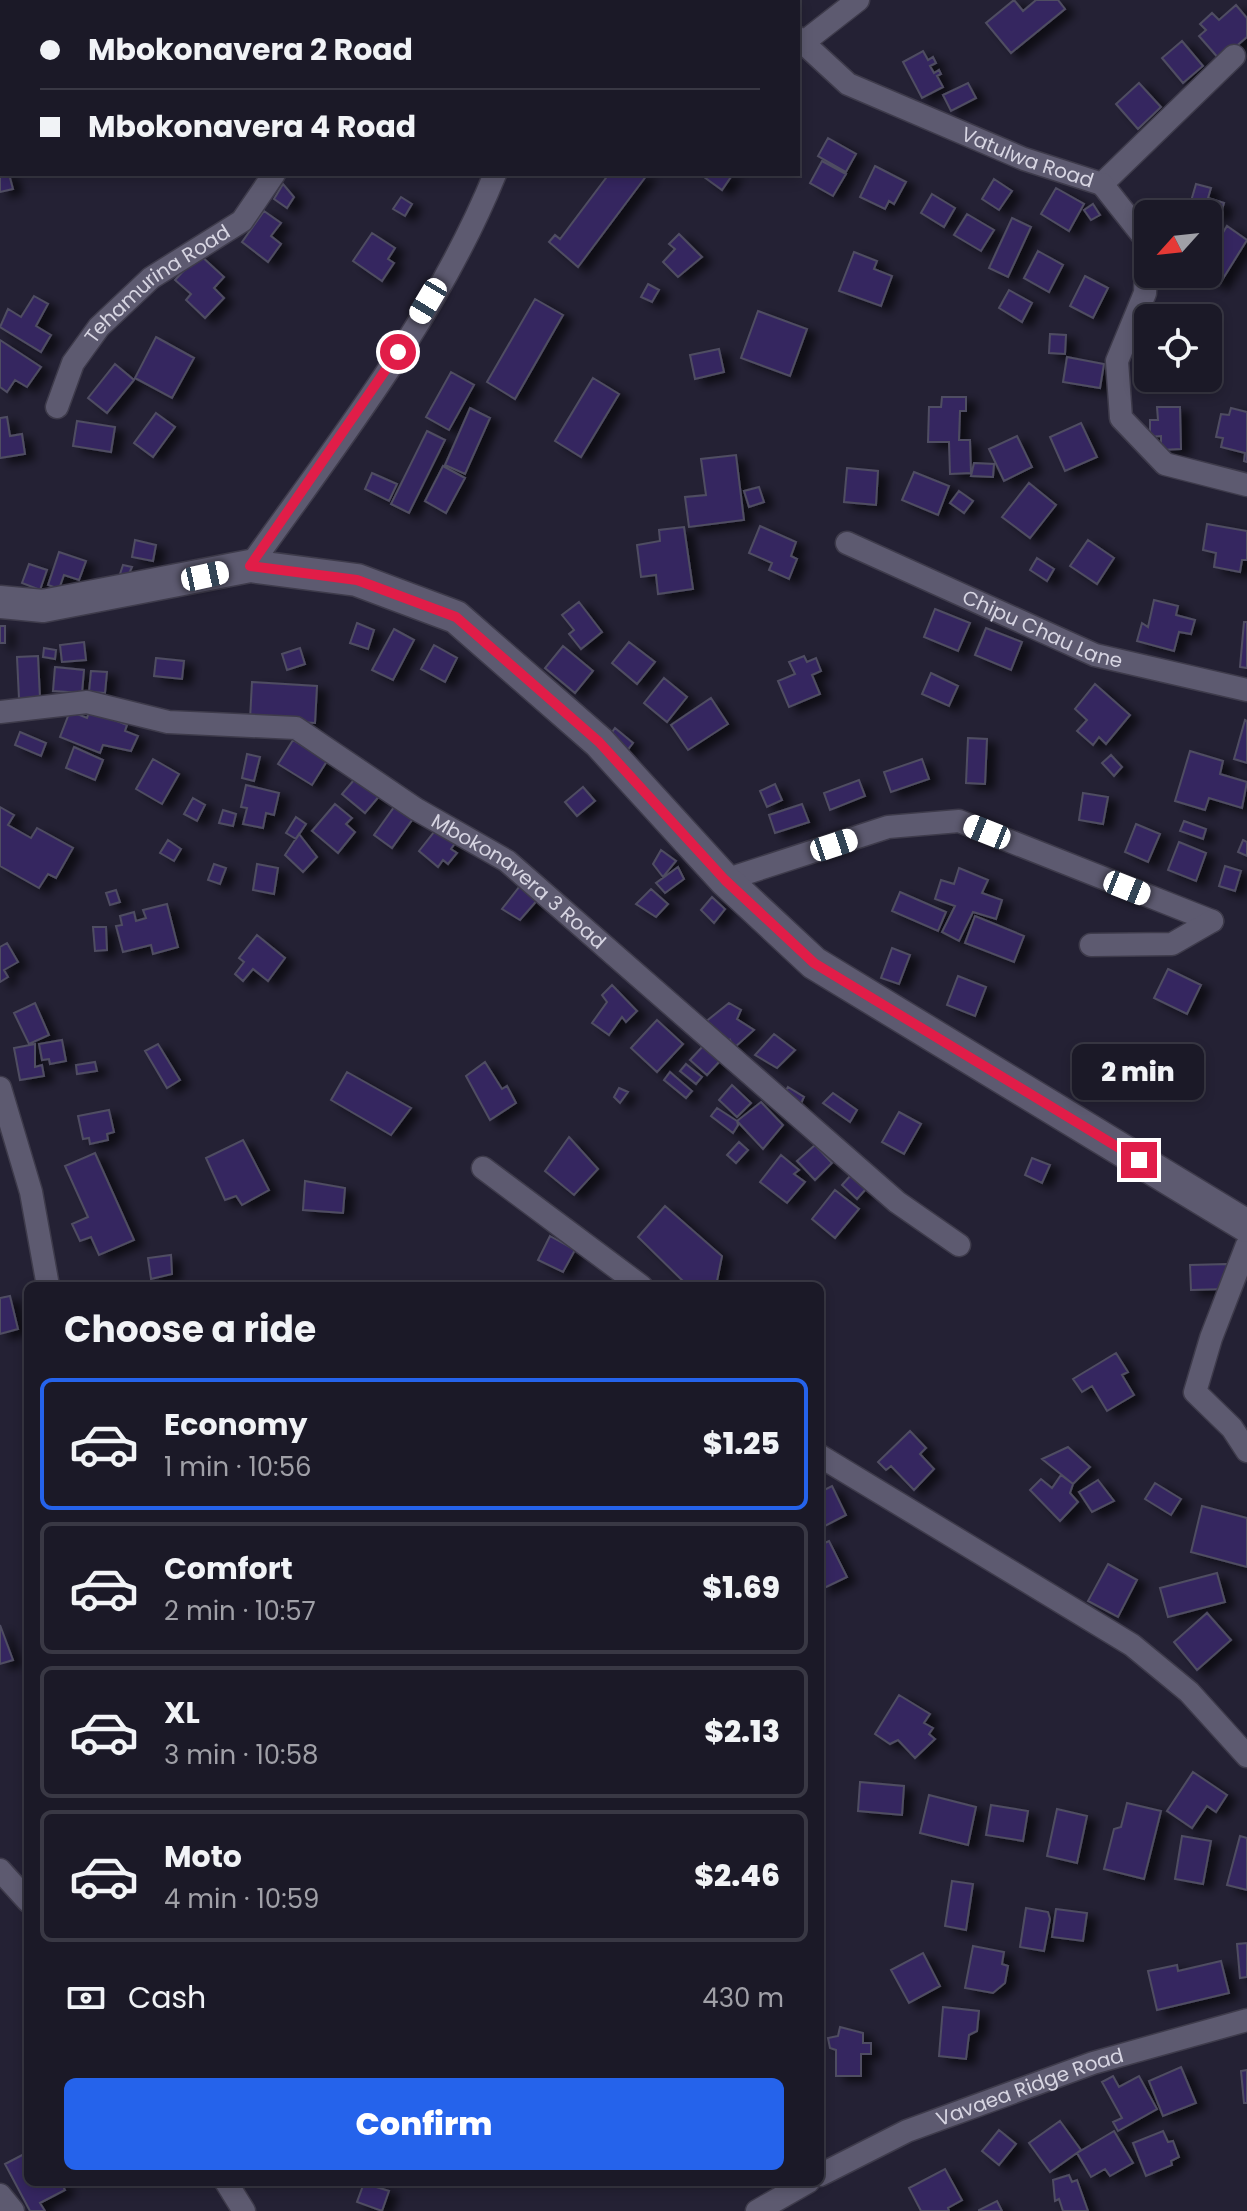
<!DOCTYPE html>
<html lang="en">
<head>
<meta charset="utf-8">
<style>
	:root { --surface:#1b1927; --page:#24222f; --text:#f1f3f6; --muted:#a0a0a7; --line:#393844; --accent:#2563eb }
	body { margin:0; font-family:Poppins,sans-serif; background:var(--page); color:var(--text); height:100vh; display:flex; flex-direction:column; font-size:30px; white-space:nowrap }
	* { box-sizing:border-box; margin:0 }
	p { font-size:26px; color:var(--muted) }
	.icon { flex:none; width:44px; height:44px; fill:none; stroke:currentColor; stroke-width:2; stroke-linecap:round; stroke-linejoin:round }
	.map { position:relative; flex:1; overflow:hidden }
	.details { position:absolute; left:24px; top:1282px; width:800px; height:904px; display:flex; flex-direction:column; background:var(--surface); border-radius:12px; box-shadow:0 4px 12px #0003,0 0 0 2px var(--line) }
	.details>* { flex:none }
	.guide { position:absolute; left:0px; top:0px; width:800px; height:176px; box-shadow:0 4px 12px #0003,0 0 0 2px var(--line); display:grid; align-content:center; height:176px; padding:0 40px; background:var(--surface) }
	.needle { width:52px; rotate:243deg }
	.buttons { position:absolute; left:1134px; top:200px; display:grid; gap:16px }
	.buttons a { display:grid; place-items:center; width:88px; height:88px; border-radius:12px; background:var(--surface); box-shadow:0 4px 12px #0003,0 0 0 2px var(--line); font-size:40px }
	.end { position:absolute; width:36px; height:36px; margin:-18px; border:10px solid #e11d48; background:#fff; box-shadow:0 0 0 4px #fff }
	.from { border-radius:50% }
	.bubble { position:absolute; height:56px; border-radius:12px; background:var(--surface); box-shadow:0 4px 12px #0003,0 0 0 2px var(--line); font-size:26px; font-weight:800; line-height:56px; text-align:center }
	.car { position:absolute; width:24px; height:48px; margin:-24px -12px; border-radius:10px; box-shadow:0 0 6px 2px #0007; background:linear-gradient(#fff 24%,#345 0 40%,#fff 0 76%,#345 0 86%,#fff 0) }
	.guide b { display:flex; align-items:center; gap:28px; height:76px; font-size:30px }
	.guide b+b { border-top:2px solid var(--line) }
	.guide i { width:20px; height:20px; background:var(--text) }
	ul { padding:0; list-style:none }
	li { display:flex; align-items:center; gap:24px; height:132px; margin:0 16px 12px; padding:0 24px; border:4px solid var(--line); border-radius:12px }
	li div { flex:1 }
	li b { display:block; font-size:30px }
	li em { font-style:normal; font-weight:800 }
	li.active { border-color:var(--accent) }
	li>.icon { width:72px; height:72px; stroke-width:1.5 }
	h2 { padding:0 40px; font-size:36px; line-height:96px }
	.pay { display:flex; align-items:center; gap:20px; height:88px; padding:0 40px; font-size:30px }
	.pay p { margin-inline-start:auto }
	.cta { display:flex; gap:16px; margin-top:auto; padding:16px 40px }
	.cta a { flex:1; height:92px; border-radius:12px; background:var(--accent); color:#fff; font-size:32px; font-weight:800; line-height:92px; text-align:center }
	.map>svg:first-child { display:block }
	.building { fill:#352860; stroke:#504d62; stroke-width:2; filter:url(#shadow) }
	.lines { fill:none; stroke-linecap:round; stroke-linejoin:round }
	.street-casing { stroke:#3e3b4b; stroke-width:25 }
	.secondary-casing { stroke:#3e3b4b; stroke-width:35 }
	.street { stroke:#5d5a70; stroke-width:22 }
	.secondary { stroke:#5d5a70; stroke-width:32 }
	.route { stroke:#e11d48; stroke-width:10 }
	.labels { text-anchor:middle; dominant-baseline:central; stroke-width:6; stroke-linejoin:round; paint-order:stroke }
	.street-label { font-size:20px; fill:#d7d5e2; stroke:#1b182a }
</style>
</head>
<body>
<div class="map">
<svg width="1247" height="2211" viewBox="0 0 1247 2211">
	<defs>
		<filter id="shadow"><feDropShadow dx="9" dy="5" stdDeviation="4" flood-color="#0009"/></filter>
	</defs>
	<rect width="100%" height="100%" fill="#242134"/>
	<path class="building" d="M67,0H155L157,2H66Z
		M603,0H638L641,2H602Z
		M1014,0L1023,11L1036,0H1058L1065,9L1011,53L986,23Z
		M1236,5L1247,18V37L1220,60L1199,36L1206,30L1200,24L1212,13L1219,20Z
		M1182,41L1203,66L1183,83L1162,58Z
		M923,51L928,60L933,57L936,63L930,66L934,73L939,70L941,74L937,76L943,87L922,98L903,62Z
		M968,83L976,98L951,111L943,95Z
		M1139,83L1161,107L1138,129L1116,104Z
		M828,138L856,154L846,172L818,156Z
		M0,143L2,174H9L13,189L0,192Z
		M822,161L846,174L833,196L810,183Z
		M875,166L906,182L894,204L889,201L885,209L860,197Z
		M609,174L647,175L578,267L549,242L555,235L560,239Z
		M706,174H733L722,190L704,177Z
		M994,179L1012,191L999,210L982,199Z
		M283,184L294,197L287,208L274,199Z
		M1196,184L1211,188L1208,198L1224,203L1220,216L1189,208Z
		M1056,188L1084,204L1069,231L1041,214Z
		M932,194L955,208L944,227L921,213Z
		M401,197L412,204L405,216L393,209Z
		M1093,204L1100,215L1091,220L1084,210Z
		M264,211L281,223L271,236L281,244L268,262L242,242Z
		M967,214L994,230L981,251L954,235Z
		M1012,218L1031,227L1008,277L989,268Z
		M1209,225L1222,234L1227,226L1247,240L1219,285L1203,274H1208V257L1213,249L1208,246Z
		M372,233L395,248L388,259L394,263L382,281L353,261Z
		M679,234L702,257L678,277L663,262L675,249L669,244Z
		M1038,251L1063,265L1049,292L1024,278Z
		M854,252L877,261L874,269L892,276L881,306L839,291Z
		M199,254L224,277L214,288L224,298L205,318L186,300L191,294L175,280Z
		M1085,276L1108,288L1093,318L1070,306Z
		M648,284L659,290L652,302L641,297Z
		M1009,290L1032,303L1022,322L999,308Z
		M34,296L48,304L36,326L51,335L41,352L0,327L8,309L21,317Z
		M535,299L563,315L515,399L487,382Z
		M758,311L807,329L790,376L741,358Z
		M1050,334L1066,335L1065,354L1049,353Z
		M156,337L194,358L172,398L135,378Z
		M0,340L41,367L27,387L15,380L7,392L0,387Z
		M719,349L724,372L695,379L690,355Z
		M1067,357L1104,364L1100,388L1063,382Z
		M115,364L134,380L107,413L88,398Z
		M451,372L474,385L449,430L426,417Z
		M593,378L619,394L581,457L555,441Z
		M942,397H966V411H960L959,440H970L971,473L950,474L949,442H928L929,407H941Z
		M1157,407H1180L1181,449L1161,450V436L1150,437V420H1158Z
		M470,408L490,418L465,474L445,465Z
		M1231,408L1247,412V462L1244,461L1245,453L1221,447L1223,438L1216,437L1221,414L1229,415Z
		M156,413L175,427L153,457L134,443Z
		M7,417L10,436L22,434L25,454L0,458V418Z
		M77,421L115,427L111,452L73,446Z
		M1081,423L1097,457L1065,471L1050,437Z
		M427,431L445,440L409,513L391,504Z
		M1017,436L1032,467L1004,481L989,449Z
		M736,455L744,520L689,527L685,497L706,495L701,459Z
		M974,463L994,464L993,477L971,476Z
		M443,466L465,478L446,513L425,501Z
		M847,468L878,471L876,505L844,502Z
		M914,472L949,486L938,515L902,500Z
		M372,473L397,484L389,501L365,489Z
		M1029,483L1056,505L1030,538L1002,517Z
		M759,487L764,502L749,507L744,491Z
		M959,491L973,501L964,513L950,503Z
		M1207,524L1247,531V560H1242L1240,572L1214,567L1216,553L1203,550Z
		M760,526L796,542L791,556L797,559L789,579L769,570L772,563L749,553Z
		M684,527L693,589L658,594L656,575L641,577L637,545L660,541L659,530Z
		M135,540L156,545L153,561L132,557Z
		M1088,540L1114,558L1097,584L1070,566Z
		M59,552L86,561L79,580L64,575L59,589L48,585Z
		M1037,558L1054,569L1047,581L1030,570Z
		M29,564L47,570L40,590L22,583Z
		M123,565L132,567L128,576L120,574Z
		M1154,600L1178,606L1176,615L1195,620L1191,634L1179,632L1174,651L1137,641L1142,623L1148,627Z
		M579,602L602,632L581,649L569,634L574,630L562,615Z
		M935,609L970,623L958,651L924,637Z
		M1244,622H1247V668L1240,667Z
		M357,623L374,630L368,649L350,643Z
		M0,626H5V643H0Z
		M986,628L1022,642L1011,670L975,655Z
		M394,629L414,640L393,680L372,670Z
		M84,642L86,660L62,662L60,645Z
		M629,642L655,662L637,684L612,663Z
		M434,645L457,658L445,682L421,669Z
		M563,646L593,671L575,693L545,668Z
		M44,648L56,650L55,659L43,657Z
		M300,648L305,664L287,670L282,654Z
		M38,656L40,698L19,699L17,657Z
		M804,656L807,662L816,658L821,671L812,675L820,694L789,707L778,681L795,674L789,662Z
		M156,658L184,661L182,679L154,676Z
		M55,667L84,670L82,693L53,691Z
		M91,671L107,672L105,693L89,692Z
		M931,673L958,686L949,706L922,694Z
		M664,678L687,697L667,722L644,703Z
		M252,682L317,686L315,723L250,719Z
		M1095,684L1130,715L1106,744L1099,737L1093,745L1077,731L1087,720L1075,709Z
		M711,698L728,724L688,750L671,725Z
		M90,710L127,725L125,731L138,736L131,751L103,745L100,753L60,737L70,711L87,718Z
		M1245,720L1247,721V763L1234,759Z
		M615,728L633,743L623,756L605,742Z
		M20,732L46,743L41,756L15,745Z
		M968,738L987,739L985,784L966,783Z
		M293,740L327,761L312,785L278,764Z
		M74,747L103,760L95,780L66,768Z
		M1190,751L1223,761L1220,774L1247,782L1242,808L1209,798L1205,810L1175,801Z
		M247,754L260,757L254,781L242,778Z
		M1111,755L1122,767L1114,776L1102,763Z
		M153,759L179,774L162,804L136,789Z
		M922,759L929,779L891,792L884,772Z
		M359,774L382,793L365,813L342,794Z
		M859,780L865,796L830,810L824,793Z
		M775,784L782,800L767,807L760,791Z
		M246,785L279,793L274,815L266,813L263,828L243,824L247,808L241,807Z
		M583,787L595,801L577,816L565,802Z
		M1083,793L1108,797L1103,824L1079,820Z
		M193,798L205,805L197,821L184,814Z
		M397,803L415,816L392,848L374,835Z
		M335,804L352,818L346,824L355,832L338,853L312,831Z
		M802,804L809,822L775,833L769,815Z
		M0,807L14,815L8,825L31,838L37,828L73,848L56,878L48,874L39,888L0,866Z
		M223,810L236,814L233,826L219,823Z
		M296,817L306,824L296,839L286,833Z
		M1184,821L1206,829L1203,839L1180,831Z
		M1136,824L1160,834L1148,862L1125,852Z
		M438,827L456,842L451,849L457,853L448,864L443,860L438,867L419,851Z
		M299,834L317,857L303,872L285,855Z
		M168,840L181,849L174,861L160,853Z
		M1243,840L1247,842V856L1238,852Z
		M1179,842L1206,853L1196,881L1168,870Z
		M661,850L676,861L663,877L653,864Z
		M214,864L226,868L220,884L208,880Z
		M257,864L278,868L274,894L253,890Z
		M1225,866L1241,871L1235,891L1219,886Z
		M678,867L684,879L665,893L656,883Z
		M959,868L988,880L982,893L1002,900L996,919L973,912L959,941L942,932L955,906L935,899L941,880L954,884Z
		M523,882L540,897L520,920L502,909Z
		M651,889L668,904L656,917L636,904Z
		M116,890L120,902L110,905L106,893Z
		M900,892L946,912L938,931L892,911Z
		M712,897L725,909L714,923L701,910Z
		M167,904L178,947L153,954L151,945L123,952L116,926L122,925L120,916L134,912L136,921L146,918L143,910Z
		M975,916L1024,936L1014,962L965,943Z
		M93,927H106L107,950L95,951Z
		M257,935L285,958L268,981L253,969L243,981L235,974L244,962L239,958Z
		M7,943L18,962L4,970L8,977L0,982V947Z
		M892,948L910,955L899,984L881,978Z
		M1168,969L1201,985L1187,1014L1154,998Z
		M958,976L986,987L975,1016L947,1005Z
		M612,985L637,1011L626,1022L622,1017L609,1035L592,1023L607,1002L602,995Z
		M35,1003L49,1035L29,1044L14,1013Z
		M729,1003L741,1010L737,1019L754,1030L734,1048L730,1040L724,1049L699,1027Z
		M657,1020L683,1044L657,1072L631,1048Z
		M774,1034L795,1050L777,1068L755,1055Z
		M62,1040L66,1061L50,1064L49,1059L42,1060L39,1044Z
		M35,1044V1067L42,1065L44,1076L20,1080L14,1048Z
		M158,1044L180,1080L167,1088L145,1051Z
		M704,1045L720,1061L707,1075L690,1060Z
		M95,1062L97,1071L77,1074L76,1065Z
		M485,1062L502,1089L507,1086L516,1103L490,1120L466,1076Z
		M686,1064L702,1077L696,1084L680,1071Z
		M347,1072L411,1108L391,1135L331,1100Z
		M670,1072L692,1091L686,1098L664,1080Z
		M732,1085L751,1103L737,1117L719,1100Z
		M788,1087L804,1097L799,1108L783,1095Z
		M619,1088L628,1092L620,1103L614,1097Z
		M833,1093L857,1110L850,1122L823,1103Z
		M761,1102L783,1125L763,1149L737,1121Z
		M717,1108L737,1121L738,1125L733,1133L711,1116Z
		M109,1110L114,1132L107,1134L108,1140L90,1144L89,1138L83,1139L78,1116Z
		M899,1112L921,1124L904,1154L882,1142Z
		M569,1137L598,1169L574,1195L545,1171Z
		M243,1140L269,1190L242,1205L236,1196L225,1200L206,1158Z
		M739,1142L748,1150L736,1163L727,1155Z
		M815,1145L832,1163L815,1180L797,1161Z
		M95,1153L134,1240L99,1255L91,1237L80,1241L72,1224L88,1217L65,1166Z
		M781,1155L799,1170L794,1174L805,1182L787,1203L760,1182Z
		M1032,1158L1050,1165L1042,1183L1025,1175Z
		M851,1175L866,1189L857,1199L842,1185Z
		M305,1181L345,1188L343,1213L303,1210Z
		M835,1190L859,1209L835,1238L812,1219Z
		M665,1206L722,1256L716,1286H688L638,1237Z
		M550,1236L575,1250L563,1272L538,1260Z
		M171,1255L172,1274L151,1279L148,1258Z
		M1227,1264V1289L1191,1290L1190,1265Z
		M10,1296L18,1329L0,1334V1298Z
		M1116,1353L1128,1372L1122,1375L1134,1395L1107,1411L1092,1386L1082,1392L1073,1379Z
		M910,1431L926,1448L920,1454L934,1469L914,1490L891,1466L886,1470L878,1462Z
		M1068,1447L1090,1467L1073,1484L1042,1459Z
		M1061,1475L1073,1484L1070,1493L1078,1502L1060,1521L1030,1490L1041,1479L1052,1488Z
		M1098,1480L1114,1501L1092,1512L1079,1492Z
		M1155,1483L1181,1499L1171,1515L1145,1499Z
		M832,1486L846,1515L823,1527L820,1492Z
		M1202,1506L1247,1518V1567L1191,1552Z
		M829,1541L847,1577L822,1589L820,1545Z
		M1108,1564L1137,1580L1118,1617L1088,1601Z
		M1217,1573L1225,1602L1168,1617L1160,1588Z
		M1207,1613L1231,1640L1197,1670L1174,1642Z
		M0,1625L13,1660L0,1664Z
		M899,1695L930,1714L924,1723L933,1728L929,1734L935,1739L915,1758L898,1740L890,1744L875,1734Z
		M1193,1772L1227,1795L1216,1812L1207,1806L1192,1828L1167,1811Z
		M860,1782L904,1786L902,1815L858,1811Z
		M929,1795L976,1807L968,1845L920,1833Z
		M1127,1803L1161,1811L1144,1879L1104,1869L1114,1829L1121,1827Z
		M991,1805L1028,1811L1023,1841L986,1835Z
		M1057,1809L1087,1816L1077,1863L1047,1856Z
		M1182,1836L1211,1841L1203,1884L1175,1879Z
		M1240,1836L1247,1838V1890L1227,1885Z
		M952,1881L973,1884L966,1930L945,1926Z
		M1026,1908L1048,1912L1050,1919L1044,1951L1020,1947Z
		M1056,1909L1087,1913L1083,1941L1052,1937Z
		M1247,1943V1977L1240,1978L1237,1944Z
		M973,1946L1004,1952L1002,1964L1008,1966L1005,1983L993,1993L965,1988Z
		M923,1953L940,1986L909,2003L891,1970Z
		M1221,1961L1229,1993L1157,2010L1148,1971L1177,1965L1178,1971Z
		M943,2007L979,2011L977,2031L969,2035L966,2059L939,2056Z
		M840,2027L863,2033V2043H871V2054H861V2076H836V2050L830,2048L828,2038L838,2036Z
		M1181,2067L1196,2103L1163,2116L1149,2081Z
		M1247,2070V2103H1244L1241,2071Z
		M1113,2076L1119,2087L1139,2076L1157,2109L1118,2131L1113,2122L1122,2118L1102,2082Z
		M1060,2121L1081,2150L1050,2172L1029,2143Z
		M999,2130L1016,2144L999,2165L982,2151Z
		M1114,2131L1133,2163L1110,2176L1105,2169L1091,2177L1077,2153Z
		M1163,2131L1168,2142L1173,2141L1179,2157L1171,2161L1172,2165L1146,2176L1133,2143Z
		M28,2152V2182H61L65,2190L40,2203L45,2211H30L5,2164Z
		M945,2169L962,2200L948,2208L949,2211H921L909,2188Z
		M1069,2175L1072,2182L1077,2180L1088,2211H1063L1059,2199L1055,2201L1053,2180Z
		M364,2183L389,2191L382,2211L357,2202Z
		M997,2201L1002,2211H979V2210Z"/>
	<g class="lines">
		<g class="street-casing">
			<g id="street">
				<path d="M328,0V2"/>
				<path d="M724,0L727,2"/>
				<path d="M564,2L565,0"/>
				<path id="s1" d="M798,38L848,84L1024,159L1102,184L1234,56"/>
				<path d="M804,42L858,0"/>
				<path d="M1102,184L1147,241L1145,293L1117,361L1121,418L1165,464L1247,485"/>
				<path id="s2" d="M57,407L73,363L99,327L151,278L242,221L274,174"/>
				<path id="s3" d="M847,543L1095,655L1247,690"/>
				<path d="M250,566C338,442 437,317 495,174"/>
				<path id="s4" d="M0,712L87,702L168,722L296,728L416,809L507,861L897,1202L959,1245"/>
				<path d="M725,880L888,827L959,821L1212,921"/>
				<path d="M1091,945L1172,944L1212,921"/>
				<path d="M0,1088L31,1192L48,1286"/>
				<path d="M483,1168L641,1286"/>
				<path d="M1247,1245L1211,1338L1195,1392L1232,1428L1247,1451"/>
				<path d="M820,1456L1132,1645L1189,1692L1247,1756"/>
				<path d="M0,1870L28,1901"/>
				<path id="s5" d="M820,2175L907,2131L1093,2063L1247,2020"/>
				<path d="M226,2182L244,2211"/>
				<path d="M0,2195L13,2211"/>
				<path d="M757,2211L808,2182"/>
			</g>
		</g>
		<g class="secondary-casing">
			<path id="secondary" d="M0,602L43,606L250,566L357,580L456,617L599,742L725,880L814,963L1247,1226"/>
		</g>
		<use href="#street" class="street"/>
		<use href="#secondary" class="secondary"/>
	</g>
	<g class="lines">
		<path class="route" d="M398,352L250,566L357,580L456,617L599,742L725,880L814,963L1139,1160"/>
	</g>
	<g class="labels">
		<g class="street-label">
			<text stroke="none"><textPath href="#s1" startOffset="262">Vatulwa Road</textPath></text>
			<text stroke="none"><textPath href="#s2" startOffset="164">Tehamurina Road</textPath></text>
			<text stroke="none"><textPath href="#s3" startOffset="214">Chipu Chau Lane</textPath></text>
			<text stroke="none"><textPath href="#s4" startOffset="570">Mbokonavera 3 Road</textPath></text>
			<text stroke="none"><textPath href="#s5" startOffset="228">Vavaea Ridge Road</textPath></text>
		</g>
	</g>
</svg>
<div class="buttons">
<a><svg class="needle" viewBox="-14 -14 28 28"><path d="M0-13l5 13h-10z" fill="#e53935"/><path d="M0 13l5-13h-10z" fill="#a0a0a7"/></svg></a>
<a><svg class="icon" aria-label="locate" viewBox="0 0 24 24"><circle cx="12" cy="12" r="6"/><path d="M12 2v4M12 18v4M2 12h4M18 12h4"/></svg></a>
</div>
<i class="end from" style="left:398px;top:352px"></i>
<i class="end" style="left:1139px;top:1160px"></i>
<div class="bubble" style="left:1072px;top:1044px;width:132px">2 min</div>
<i class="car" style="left:428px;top:301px;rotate:211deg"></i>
<i class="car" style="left:205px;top:576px;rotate:78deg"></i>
<i class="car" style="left:987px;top:832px;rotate:292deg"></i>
<i class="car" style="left:834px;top:845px;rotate:72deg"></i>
<i class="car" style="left:1127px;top:888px;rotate:112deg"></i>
<div class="guide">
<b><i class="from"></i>Mbokonavera 2 Road</b>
<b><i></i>Mbokonavera 4 Road</b>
</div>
<section class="details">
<h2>Choose a ride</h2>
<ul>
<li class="active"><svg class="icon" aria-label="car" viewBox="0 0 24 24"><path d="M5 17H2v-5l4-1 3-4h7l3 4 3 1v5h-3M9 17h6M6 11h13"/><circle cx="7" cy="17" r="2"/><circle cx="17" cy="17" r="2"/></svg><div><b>Economy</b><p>1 min · 10:56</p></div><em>$1.25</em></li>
<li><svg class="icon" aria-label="car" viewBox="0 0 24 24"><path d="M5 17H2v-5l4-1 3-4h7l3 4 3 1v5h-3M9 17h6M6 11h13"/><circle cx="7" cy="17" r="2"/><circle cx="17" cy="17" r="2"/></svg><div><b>Comfort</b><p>2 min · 10:57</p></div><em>$1.69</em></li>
<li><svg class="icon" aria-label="car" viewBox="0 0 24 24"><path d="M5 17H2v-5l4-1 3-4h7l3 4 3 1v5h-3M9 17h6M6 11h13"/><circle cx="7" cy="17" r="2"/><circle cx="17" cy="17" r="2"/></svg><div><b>XL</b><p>3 min · 10:58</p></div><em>$2.13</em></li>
<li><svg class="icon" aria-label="car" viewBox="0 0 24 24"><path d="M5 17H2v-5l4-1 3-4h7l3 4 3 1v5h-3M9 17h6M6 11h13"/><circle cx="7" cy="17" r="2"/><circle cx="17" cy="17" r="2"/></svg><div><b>Moto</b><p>4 min · 10:59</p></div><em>$2.46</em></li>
</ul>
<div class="pay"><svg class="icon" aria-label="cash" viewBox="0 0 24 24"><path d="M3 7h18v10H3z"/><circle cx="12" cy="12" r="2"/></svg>Cash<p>430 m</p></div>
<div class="cta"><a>Confirm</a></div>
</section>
</div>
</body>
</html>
